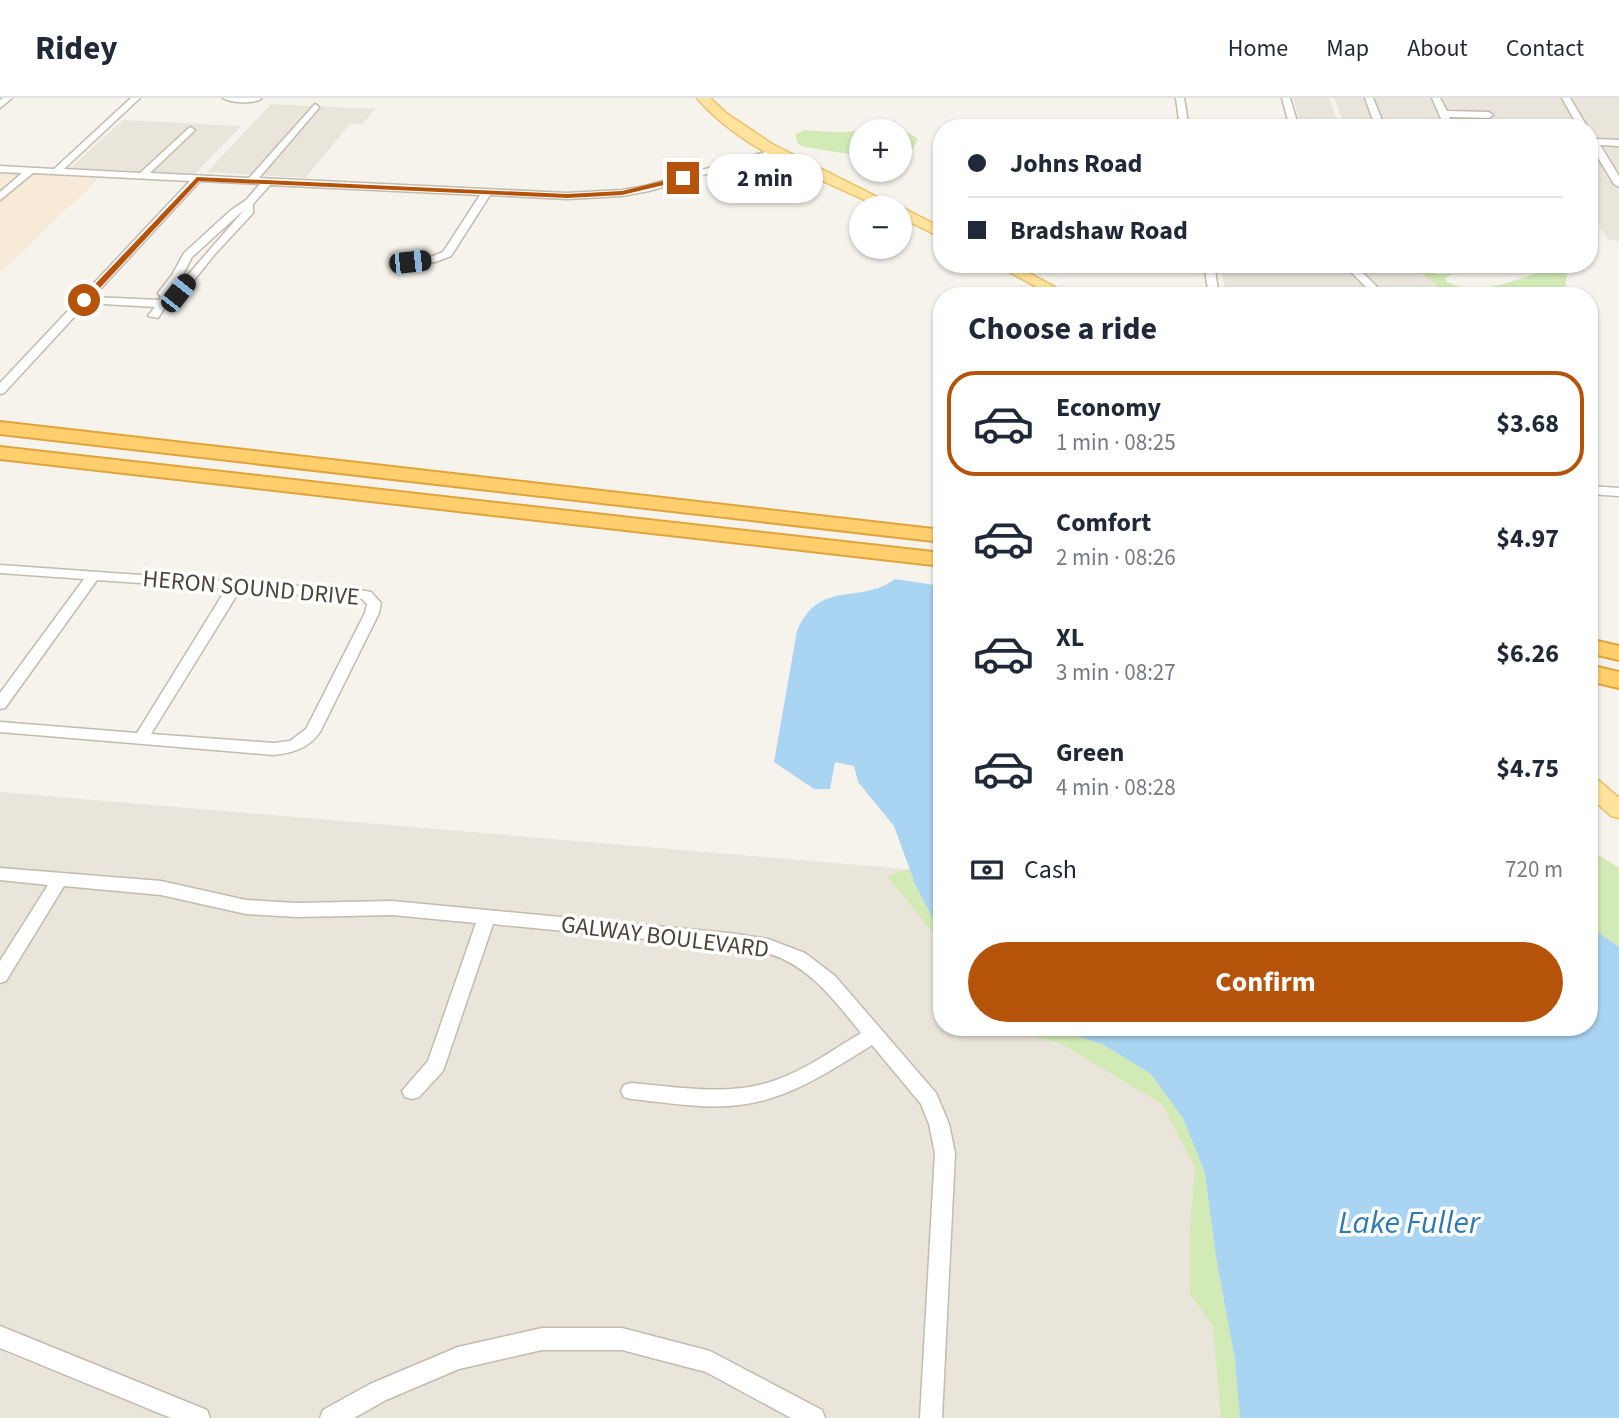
<!DOCTYPE html>
<html lang="en">
<head>
<meta charset="utf-8">
<style>
	:root { --surface:#fff; --page:#f2f2f3; --text:#1f2937; --muted:#747a83; --line:#e0e1e3; --accent:#b45309 }
	body { margin:0; font-family:"Source Sans 3",sans-serif; background:var(--page); color:var(--text); height:100vh; display:flex; flex-direction:column; font-size:26px; white-space:nowrap }
	* { box-sizing:border-box; margin:0 }
	p { font-size:23px; color:var(--muted) }
	.icon { flex:none; width:38px; height:38px; fill:none; stroke:currentColor; stroke-width:2; stroke-linecap:round; stroke-linejoin:round }
	.map { position:relative; flex:1; overflow:hidden }
	.drawer { position:absolute; left:933px; top:189px; width:665px; height:749px; display:flex; flex-direction:column; background:var(--surface); border-radius:28px; box-shadow:0 2px 5px #0004 }
	.drawer>* { flex:none }
	.top-card { position:absolute; left:933px; top:21px; width:665px; height:154px; border-radius:28px; box-shadow:0 2px 5px #0004; display:grid; align-content:center; height:154px; padding:0 35px; background:var(--surface) }
	.tools { position:absolute; left:849px; top:21px; display:grid; gap:14px }
	.tools a { display:grid; place-items:center; width:63px; height:63px; border-radius:50%; background:var(--surface); box-shadow:0 2px 5px #0004; font-size:35px }
	.end { position:absolute; width:32px; height:32px; margin:-16px; border:9px solid #b45309; background:#fff; box-shadow:0 0 0 4px #fff }
	.from { border-radius:50% }
	.bubble { position:absolute; height:49px; border-radius:24px; background:var(--surface); box-shadow:0 2px 5px #0004; font-size:23px; font-weight:700; line-height:49px; text-align:center }
	.car { position:absolute; width:21px; height:42px; margin:-21px -10px; border-radius:9px; box-shadow:0 0 5px 2px #0007; background:linear-gradient(#222 24%,#8ab4d8 0 40%,#222 0 76%,#8ab4d8 0 86%,#222 0) }
	.top-card b { display:flex; align-items:center; gap:24px; height:66px; font-size:26px }
	.top-card b+b { border-top:2px solid var(--line) }
	.top-card i { width:18px; height:18px; background:var(--text) }
	ul { padding:0; list-style:none }
	li { display:flex; align-items:center; gap:21px; height:105px; margin:0 14px 10px; padding:0 21px; border:4px solid transparent; border-radius:28px }
	li div { flex:1 }
	li b { display:block; font-size:26px }
	li em { font-style:normal; font-weight:700 }
	li.selected { border-color:var(--accent) }
	li>.icon { width:63px; height:63px; stroke-width:1.5 }
	h2 { padding:0 35px; font-size:32px; line-height:84px }
	.pay { display:flex; align-items:center; gap:18px; height:77px; padding:0 35px; font-size:26px }
	.pay p { margin-inline-start:auto }
	.action { display:flex; gap:14px; margin-top:auto; padding:14px 35px }
	.action a { flex:1; height:80px; border-radius:42px; background:var(--accent); color:#fff; font-size:28px; font-weight:700; line-height:80px; text-align:center }
	header { display:flex; align-items:center; gap:42px; box-sizing:border-box; height:98px; padding:0 35px; background:var(--surface); border-bottom:2px solid var(--line) }
	header strong { font-size:33px }
	nav { display:flex; gap:38px; margin-inline-start:auto; font-size:24px }
	.map>svg:first-child { display:block }
	.residential { fill:#eae5da }
	.commercial { fill:#f7ead8 }
	.green { fill:#d2eab5 }
	.water { fill:#a9d4f2 }
	.lines { fill:none; stroke-linecap:round; stroke-linejoin:round }
	.minor-casing { stroke:#c2bbae; stroke-width:3 }
	.major-casing { stroke:#e6c16a; stroke-width:3 }
	.highway-casing { stroke:#e0a43c; stroke-width:4 }
	.minor { fill:#fff; fill-rule:evenodd }
	.major { fill:#ffe39c; fill-rule:evenodd }
	.highway { fill:#ffcf6e; fill-rule:evenodd }
	.route { fill:#b45309 }
	.labels { text-anchor:middle; dominant-baseline:central; stroke-width:7; stroke-linejoin:round; paint-order:stroke }
	.street-label { font-size:24px; fill:#4b4439; stroke:#fff }
	.near-water-label { font-size:32px; font-style:italic; fill:#2e7ab2; stroke:#fff }
</style>
</head>
<body>
<header>
<strong>Ridey</strong>
<nav><a>Home</a><a>Map</a><a>About</a><a>Contact</a></nav>
</header>
<div class="map">
<svg width="1619" height="1320" viewBox="0 0 1619 1320">
	<rect width="100%" height="100%" fill="#f6f3ec"/>
	<path class="residential" d="M1293,0H1329L1340,30H1302Z
		M1334,0H1619V143L1608,142L1589,110V30H1345Z
		M271,6L375,11L363,26H350L305,80L207,74Z
		M123,22L241,28L195,76L70,70Z
		M1220,166H1414L1448,198H1226Z
		M0,694L941,774L942,929H1356L1427,1320H0Z"/>
	<path class="commercial" d="M0,75L99,80L0,175Z"/>
	<path class="green" d="M804,32C817,33 830,34 843,34C866,33 899,25 918,41L909,58H900V46L910,42L900,37V33H861V58L804,49L798,46L795,36Z
		M1411,166H1421L1436,176H1453L1445,180L1447,184C1474,198 1506,186 1534,176C1547,172 1550,166 1564,166L1567,178L1565,189L1544,198H1449Z
		M1589,751L1619,770V849L1589,828Z
		M909,771L941,836V845L887,778Z
		M1020,929H1052L1104,947L1151,976L1183,1020L1205,1075L1216,1159L1235,1262L1240,1320H1221L1213,1228L1190,1196V1133L1195,1070L1162,1006L1058,944L1035,939Z"/>
	<path class="water" d="M895,481L941,488V836L915,786L894,728L858,684L854,668L835,664L830,691H814L774,664L797,533C820,480 858,508 895,481Z
		M1589,828L1619,849V1320H1240L1235,1262L1216,1159L1205,1075L1183,1020L1151,976L1104,947L1052,929H1589Z"/>
	<g class="lines">
		<g class="minor-casing">
			<path id="minor" d="M3,0H12L0,10V2Z
				M131,0H140L64,71L140,75L190,29L195,32L193,34L150,75L249,80L315,6L319,9L318,11L259,80L567,95L622,92L645,88L776,51L784,53L649,93L622,98L567,101L490,97L451,158L435,164L394,169L390,168V164L433,158L443,154L480,97L270,87L253,106V115L215,156L182,197L171,200L158,220L148,218L155,209L87,205L4,295L0,296V285L190,83L33,75L0,102V94L22,75L0,74V68L54,71ZM200,83L260,86L246,102L230,113L184,155L172,177L158,195L161,199L159,202L93,199ZM245,111L174,193L169,194L182,178L192,159Z
				M223,0H261V1C253,6 231,5 223,0Z
				M1176,0H1184L1189,30H1180Z
				M1282,0H1290L1299,30H1290Z
				M1365,0H1373L1385,30H1376Z
				M1432,0H1440L1447,13L1489,14L1493,17L1489,20L1449,19L1454,30H1445Z
				M1562,0H1570L1588,30H1579Z
				M1589,34L1596,41L1619,42V48L1600,47L1619,78V89L1614,86L1589,45Z
				M1204,166H1214L1219,198H1209Z
				M1343,166H1354L1386,198H1375Z
				M1589,388L1619,390V398L1589,396Z
				M0,467L366,493L371,494L381,505L379,515L320,634C309,650 293,655 274,657L0,634V624L137,635L226,491L97,482L5,610L0,611V595L84,481L0,475ZM240,492L362,501L367,506L365,515L306,631L290,643L274,645L151,636Z
				M0,770L161,783L246,802L297,805L392,803L729,835L768,841L805,855L835,878L936,995L949,1026L955,1055L942,1320H920L935,1055L929,1026L921,1006L872,947C827,975 783,1005 729,1008C696,1010 663,1004 631,1001L624,999L621,993L624,987L631,985C679,989 729,999 776,982C807,971 834,951 861,935C835,903 809,867 767,855C755,852 741,851 729,849L493,826L443,973L419,999L412,1001L405,999L402,993L428,963L476,825L392,817L297,819L246,816L161,797L64,788L6,883L0,885V863L48,787L0,782Z
				M0,1228L207,1312L210,1320H171L0,1250Z
				M542,1230H622L710,1253L822,1312L825,1320H791L706,1274L622,1252H542L459,1271L386,1302L354,1320H320L323,1312L370,1286L458,1249Z"/>
		</g>
		<g class="major-casing">
			<path id="major" d="M697,0H710L726,15L772,46L899,110H882C820,80 743,54 697,0Z
				M899,110L905,111L942,130V140L900,119Z
				M995,166H1013L1071,198H1053Z
				M1589,678L1597,681L1619,700V720L1611,718L1589,698Z"/>
		</g>
		<g class="highway-casing">
			<path id="highway" d="M0,324L942,432V444L0,336Z
				M0,349L942,455V468L0,361Z
				M1589,541L1619,548V562L1589,555Z
				M1589,567L1619,574V590L1589,583Z"/>
		</g>
		<use href="#minor" class="minor"/>
		<use href="#major" class="major"/>
		<use href="#highway" class="highway"/>
	</g>
	<path class="route" d="M683,78L685,82L622,97L567,100L199,83L87,204L80,202L197,79L567,96L622,93Z"/>
	<g class="labels">
		<g class="street-label">
			<text transform="translate(251 490) rotate(5)">HERON SOUND DRIVE</text>
			<text transform="translate(665 839) rotate(7)">GALWAY BOULEVARD</text>
		</g>
		<g class="near-water-label">
			<text x="1409" y="1125">Lake Fuller</text>
		</g>
	</g>
</svg>
<div class="tools">
<a>+</a>
<a>−</a>
</div>
<i class="end from" style="left:84px;top:202px"></i>
<i class="end" style="left:683px;top:80px"></i>
<div class="bubble" style="left:707px;top:56px;width:116px">2 min</div>
<i class="car" style="left:410px;top:164px;rotate:84deg"></i>
<i class="car" style="left:178px;top:195px;rotate:38deg"></i>
<div class="top-card">
<b><i class="from"></i>Johns Road</b>
<b><i></i>Bradshaw Road</b>
</div>
<section class="drawer">
<h2>Choose a ride</h2>
<ul>
<li class="selected"><svg class="icon" aria-label="car" viewBox="0 0 24 24"><path d="M5 17H2v-5l4-1 3-4h7l3 4 3 1v5h-3M9 17h6M6 11h13"/><circle cx="7" cy="17" r="2"/><circle cx="17" cy="17" r="2"/></svg><div><b>Economy</b><p>1 min · 08:25</p></div><em>$3.68</em></li>
<li><svg class="icon" aria-label="car" viewBox="0 0 24 24"><path d="M5 17H2v-5l4-1 3-4h7l3 4 3 1v5h-3M9 17h6M6 11h13"/><circle cx="7" cy="17" r="2"/><circle cx="17" cy="17" r="2"/></svg><div><b>Comfort</b><p>2 min · 08:26</p></div><em>$4.97</em></li>
<li><svg class="icon" aria-label="car" viewBox="0 0 24 24"><path d="M5 17H2v-5l4-1 3-4h7l3 4 3 1v5h-3M9 17h6M6 11h13"/><circle cx="7" cy="17" r="2"/><circle cx="17" cy="17" r="2"/></svg><div><b>XL</b><p>3 min · 08:27</p></div><em>$6.26</em></li>
<li><svg class="icon" aria-label="car" viewBox="0 0 24 24"><path d="M5 17H2v-5l4-1 3-4h7l3 4 3 1v5h-3M9 17h6M6 11h13"/><circle cx="7" cy="17" r="2"/><circle cx="17" cy="17" r="2"/></svg><div><b>Green</b><p>4 min · 08:28</p></div><em>$4.75</em></li>
</ul>
<div class="pay"><svg class="icon" aria-label="cash" viewBox="0 0 24 24"><path d="M3 7h18v10H3z"/><circle cx="12" cy="12" r="2"/></svg>Cash<p>720 m</p></div>
<div class="action"><a>Confirm</a></div>
</section>
</div>
</body>
</html>
